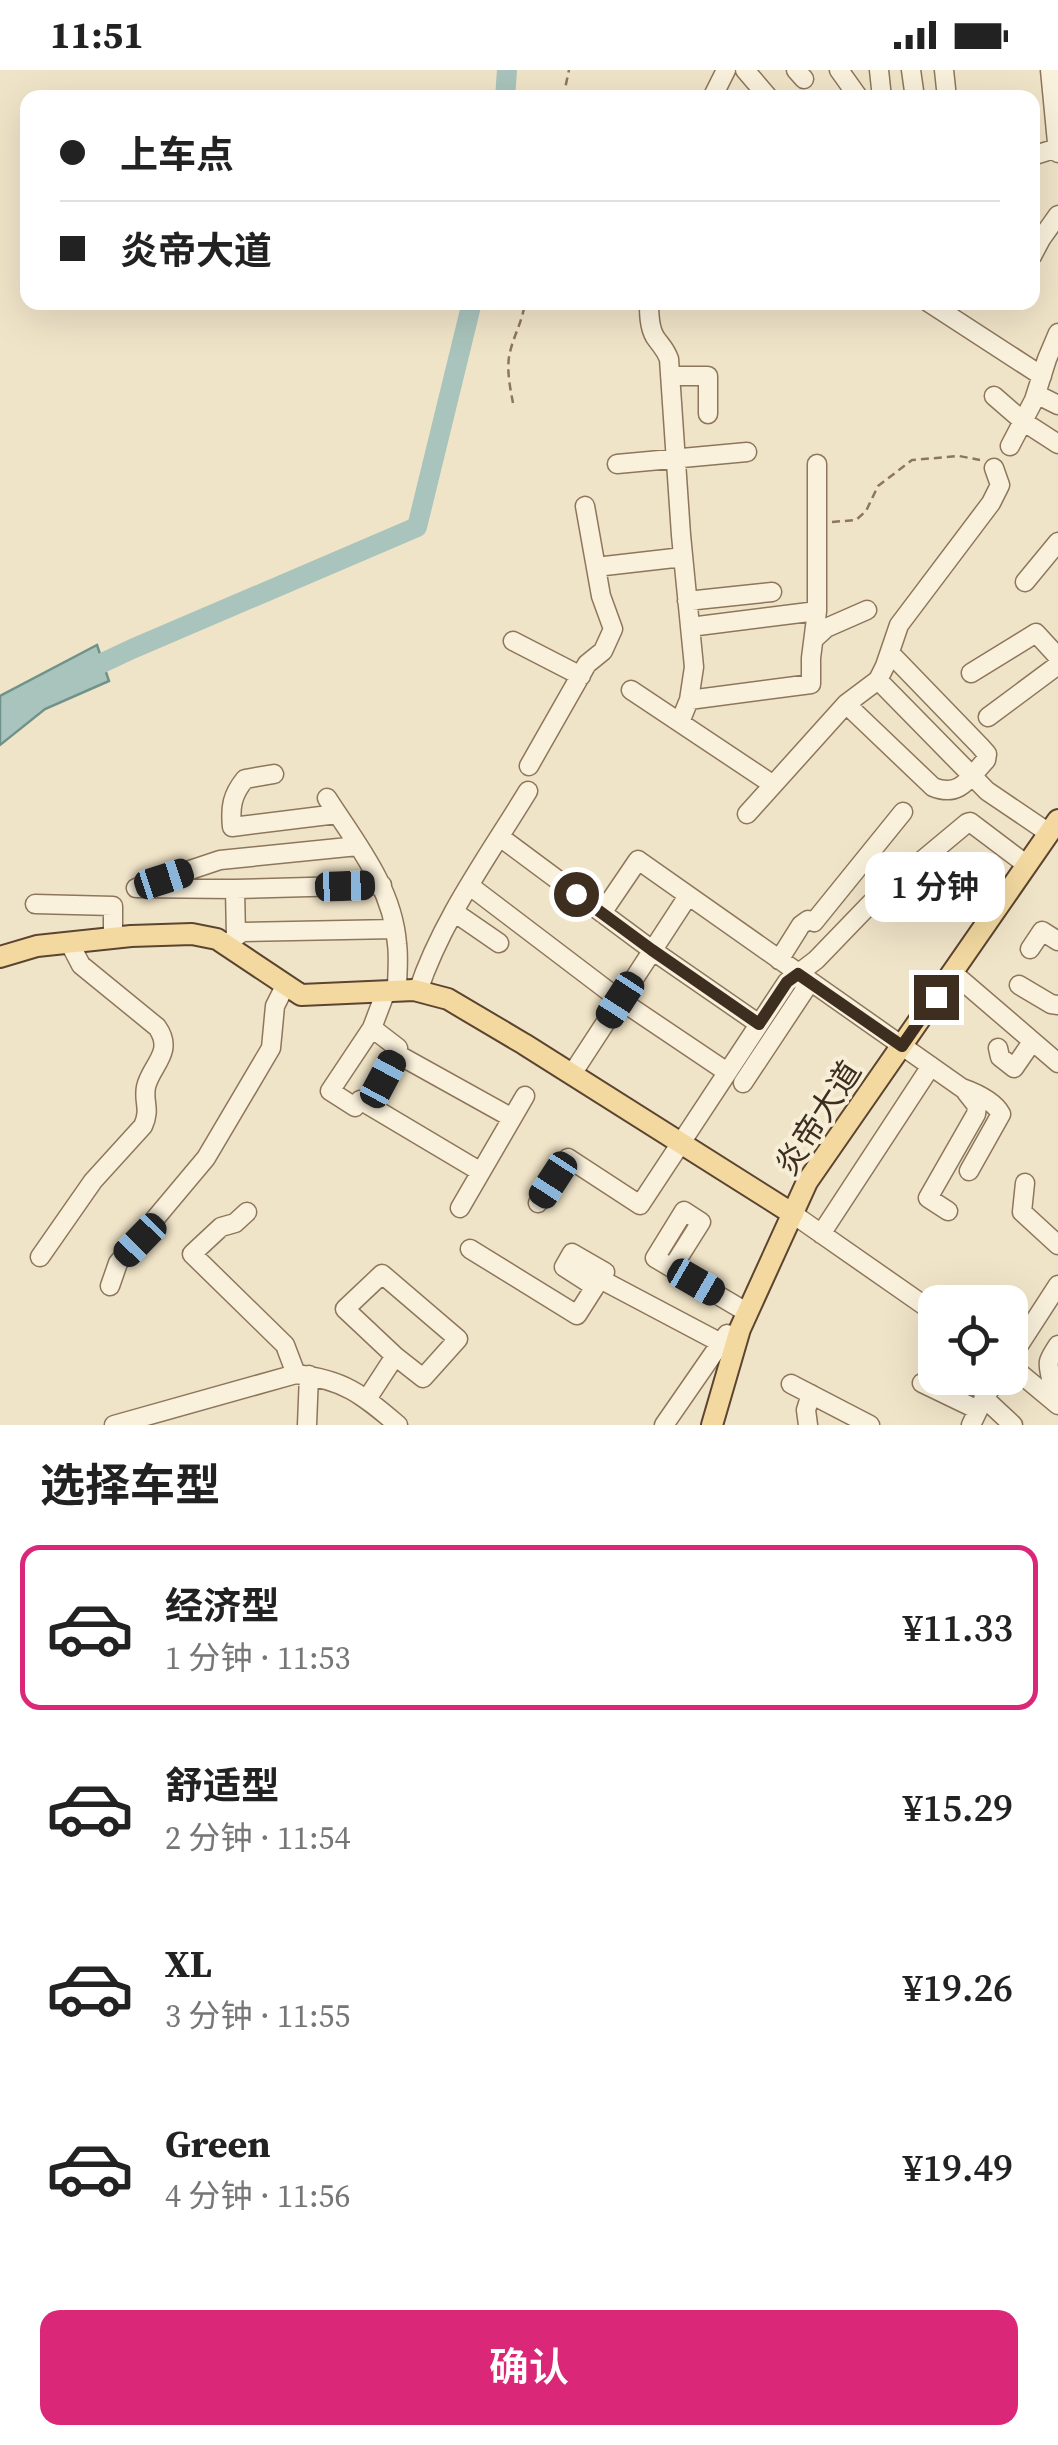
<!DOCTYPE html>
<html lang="zh">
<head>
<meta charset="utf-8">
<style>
	:root { --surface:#fff; --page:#f2f2f2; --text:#222; --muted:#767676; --line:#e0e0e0; --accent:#db2777 }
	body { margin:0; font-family:"Source Serif 4","Noto Sans SC",serif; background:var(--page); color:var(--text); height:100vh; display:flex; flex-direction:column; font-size:38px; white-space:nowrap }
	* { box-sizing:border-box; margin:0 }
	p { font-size:32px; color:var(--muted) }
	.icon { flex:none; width:55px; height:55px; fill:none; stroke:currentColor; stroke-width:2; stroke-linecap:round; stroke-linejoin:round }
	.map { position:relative; height:1355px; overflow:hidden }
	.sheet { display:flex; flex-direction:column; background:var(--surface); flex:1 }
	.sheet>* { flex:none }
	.top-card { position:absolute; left:20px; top:20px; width:1020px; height:220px; border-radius:20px; box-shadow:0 10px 40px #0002; display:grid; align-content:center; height:220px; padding:0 40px; background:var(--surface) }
	.fabs { position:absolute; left:918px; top:1215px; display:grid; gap:20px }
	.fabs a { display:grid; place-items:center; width:110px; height:110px; border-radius:20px; background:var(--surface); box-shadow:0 10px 40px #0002; font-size:50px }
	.end { position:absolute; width:45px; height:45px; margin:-22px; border:12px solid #3d2e20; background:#fff; box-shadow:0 0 0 5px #fff }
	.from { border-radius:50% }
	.bubble { position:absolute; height:70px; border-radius:20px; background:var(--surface); box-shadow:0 10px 40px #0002; font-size:32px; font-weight:600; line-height:70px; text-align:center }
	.car { position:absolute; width:30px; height:60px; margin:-30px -15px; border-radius:12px; box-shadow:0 0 8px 2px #0007; background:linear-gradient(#222 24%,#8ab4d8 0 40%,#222 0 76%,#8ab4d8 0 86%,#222 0) }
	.top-card b { display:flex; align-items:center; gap:35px; height:95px; font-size:38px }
	.top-card b+b { border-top:2px solid var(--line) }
	.top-card i { width:25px; height:25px; background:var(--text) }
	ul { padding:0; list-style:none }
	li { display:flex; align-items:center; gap:30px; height:165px; margin:0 20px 15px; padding:0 20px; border:5px solid transparent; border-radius:20px }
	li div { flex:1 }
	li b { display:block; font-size:38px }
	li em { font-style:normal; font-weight:600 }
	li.selected { border-color:var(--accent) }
	li>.icon { width:90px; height:90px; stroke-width:1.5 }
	h2 { padding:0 40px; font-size:45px; line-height:120px }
	.primary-button { display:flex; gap:20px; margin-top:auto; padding:20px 40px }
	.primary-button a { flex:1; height:115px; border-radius:20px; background:var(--accent); color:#fff; font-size:40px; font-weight:600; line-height:115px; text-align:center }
	.status { display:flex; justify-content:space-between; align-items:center; height:70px; padding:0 50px; background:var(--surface); direction:ltr }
	.status svg { height:28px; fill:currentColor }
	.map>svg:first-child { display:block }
	.water { fill:#a9c4bc; stroke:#6f938a; stroke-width:2.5 }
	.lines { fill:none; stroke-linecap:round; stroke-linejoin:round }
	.river { stroke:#a9c4bc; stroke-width:20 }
	.minor-casing { stroke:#8d765c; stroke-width:21 }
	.major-casing { stroke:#5b4430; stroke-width:24 }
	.path { stroke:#8d765c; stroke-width:2.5; stroke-dasharray:8 5; stroke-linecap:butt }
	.minor { stroke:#faf1dc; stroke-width:18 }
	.major { stroke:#f3d9a0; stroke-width:20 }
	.route { stroke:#3d2e20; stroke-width:12 }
	.labels { text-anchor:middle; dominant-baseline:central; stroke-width:8; stroke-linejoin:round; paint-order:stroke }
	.street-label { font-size:32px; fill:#3d2e20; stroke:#f7eed8 }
</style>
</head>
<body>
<div class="status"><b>11:51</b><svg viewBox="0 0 49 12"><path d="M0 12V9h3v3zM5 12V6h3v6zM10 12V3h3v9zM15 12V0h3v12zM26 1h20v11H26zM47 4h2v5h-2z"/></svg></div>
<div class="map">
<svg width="1058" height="1355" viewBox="0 0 1058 1355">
	<rect width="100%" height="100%" fill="#f0e4c8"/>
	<path class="water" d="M97,575L109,611L45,639L0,675V626Z"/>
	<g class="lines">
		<path class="river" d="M505,28L507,0
			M81,603L132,579L417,457L472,232"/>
		<g class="minor-casing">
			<path id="minor" d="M745,0L769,28
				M796,0L804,9
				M839,0L859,28
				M879,0L882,28
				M911,0L915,28
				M944,0L947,28
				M1050,0L1058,83
				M712,28L726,0
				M1032,86L1057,78
				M1032,186L1041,169L1058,145
				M649,232C649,243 649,257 655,267C661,276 665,278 669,289L681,465L694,597L689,630L680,652
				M928,232L1042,306
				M670,306H708V344
				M1036,324L1058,335
				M994,326L1024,352L1058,374
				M1010,376L1034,330L1047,289L1058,263
				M617,394L747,382
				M596,497L683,487
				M1025,512L1058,472
				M687,531L772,522
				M690,557L817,541
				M814,569L826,558L867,540
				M513,571L581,606
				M971,603L1036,563L1058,587
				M878,610L987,721L1049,763
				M631,620L772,714
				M689,630L811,614V588L817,541V394
				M846,634L933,717C960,728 969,708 986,690L987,684L980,676L890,583
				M988,647L1058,595
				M529,696L587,594L603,581L613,559L601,526L585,436
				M274,704L245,709C232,725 230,737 232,757L337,744
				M327,728C356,773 393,818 397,874C399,889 397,905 397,920
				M747,744L846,634L878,610L885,596L899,555L991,433L1000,415L994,398
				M500,767L652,880L759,954
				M358,776L220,790L136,818L235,819L382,815
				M470,816L620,930L727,1002
				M235,819L236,867
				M35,834L113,836V868
				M454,842L499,873
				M602,843L638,790L962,1018C976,1023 994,1031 1001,1044L969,1101
				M225,875L242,862L395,859
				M1030,879L1042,861L1058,871
				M779,890L801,855L808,850L814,852L903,742
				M952,902L1058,993
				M1019,915L1051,934L1058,935
				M386,921L372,958L330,1021L355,1037L360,1030L481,1102
				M418,921C442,849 489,785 528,721
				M998,978L1000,987L1014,998L1032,972
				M397,984L512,1048
				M572,1004L688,826
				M743,1013L810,912
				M369,1034L398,978L372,958
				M1025,1113L1022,1142L1058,1175
				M538,1133L568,1088L640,1135L787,912L816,890L871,833L967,753L970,752L1027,795
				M460,1138L525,1026
				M948,1141L928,1128L976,1044L977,1036L966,1022
				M247,1142L235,1153L221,1157L192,1184L285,1275L296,1304
				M793,1144L935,1243
				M821,1164L931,996
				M470,1179L577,1245L600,1209L721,1273
				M40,1187L93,1111L143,1056C151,1039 143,1032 146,1017C149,1003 160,993 163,980C165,971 162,964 157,957L81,895L70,874
				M672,1198L701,1152L684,1141L655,1188L743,1240
				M110,1216L118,1193L206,1088L271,978L275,936L285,916
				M595,1217L564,1197L572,1183L605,1202L600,1209
				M1010,1289L1058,1215
				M1010,1295L1058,1335
				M965,1308L987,1323
				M922,1313L978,1340
				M791,1314L870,1355
				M1047,1326L1052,1315C1049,1292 1044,1296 1058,1275
				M984,1328L1013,1355
				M367,1329L395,1286L423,1308L458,1269L382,1204L345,1239L395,1286
				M114,1355L296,1304C345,1310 361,1324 398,1355
				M307,1355L309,1305
				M664,1355L727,1264
				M808,1355L806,1340L811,1324
				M971,1355L984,1328L998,1308"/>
		</g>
		<g class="major-casing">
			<path id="major" d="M0,887L37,876L131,866L192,864L217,869L301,925L414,920L448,929L524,974L793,1144
				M712,1355L740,1259L807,1112L1058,750"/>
		</g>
		<path class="path" d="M563,28L569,0
			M513,333C510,317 506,298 510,282C514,265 523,250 525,232
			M832,452L856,450L866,441L878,416L912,390L959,386L980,390"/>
		<use href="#minor" class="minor"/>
		<use href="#major" class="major"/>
	</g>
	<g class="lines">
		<path class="route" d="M576,824L652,880L759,954L787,912L798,904L902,976L936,927"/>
	</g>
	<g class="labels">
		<g class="street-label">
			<text transform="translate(818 1048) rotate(-57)">炎帝大道</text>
		</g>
	</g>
</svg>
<div class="fabs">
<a><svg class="icon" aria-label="locate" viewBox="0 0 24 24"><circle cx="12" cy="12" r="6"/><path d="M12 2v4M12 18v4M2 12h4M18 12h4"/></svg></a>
</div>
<i class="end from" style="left:576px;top:824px"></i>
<i class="end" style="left:936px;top:927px"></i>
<div class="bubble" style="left:865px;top:782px;width:140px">1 分钟</div>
<i class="car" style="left:164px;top:809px;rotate:72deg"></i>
<i class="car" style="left:345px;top:816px;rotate:88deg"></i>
<i class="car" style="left:620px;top:930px;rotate:213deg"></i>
<i class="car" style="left:383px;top:1009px;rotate:28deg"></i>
<i class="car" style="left:553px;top:1110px;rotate:213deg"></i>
<i class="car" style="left:140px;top:1170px;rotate:224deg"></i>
<i class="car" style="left:696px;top:1212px;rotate:120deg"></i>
<div class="top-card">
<b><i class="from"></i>上车点</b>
<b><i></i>炎帝大道</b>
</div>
</div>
<section class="sheet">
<h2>选择车型</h2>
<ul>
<li class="selected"><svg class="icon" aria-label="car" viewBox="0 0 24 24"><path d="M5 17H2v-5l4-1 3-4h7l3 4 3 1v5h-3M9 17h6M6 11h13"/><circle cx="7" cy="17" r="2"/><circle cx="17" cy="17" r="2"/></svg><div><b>经济型</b><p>1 分钟 · 11:53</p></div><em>¥11.33</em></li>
<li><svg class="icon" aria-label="car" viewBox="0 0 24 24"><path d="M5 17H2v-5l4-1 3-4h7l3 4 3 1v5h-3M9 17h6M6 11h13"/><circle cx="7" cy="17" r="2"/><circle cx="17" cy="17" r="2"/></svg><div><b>舒适型</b><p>2 分钟 · 11:54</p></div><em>¥15.29</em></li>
<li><svg class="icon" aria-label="car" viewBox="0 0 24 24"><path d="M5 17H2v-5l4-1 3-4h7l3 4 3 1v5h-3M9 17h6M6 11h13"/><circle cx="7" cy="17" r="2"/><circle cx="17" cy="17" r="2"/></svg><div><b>XL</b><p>3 分钟 · 11:55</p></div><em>¥19.26</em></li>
<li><svg class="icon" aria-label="car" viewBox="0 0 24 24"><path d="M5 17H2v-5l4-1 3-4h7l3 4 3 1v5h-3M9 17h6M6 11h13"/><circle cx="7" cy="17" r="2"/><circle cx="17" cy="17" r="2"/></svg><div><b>Green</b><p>4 分钟 · 11:56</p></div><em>¥19.49</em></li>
</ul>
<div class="primary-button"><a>确认</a></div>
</section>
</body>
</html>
